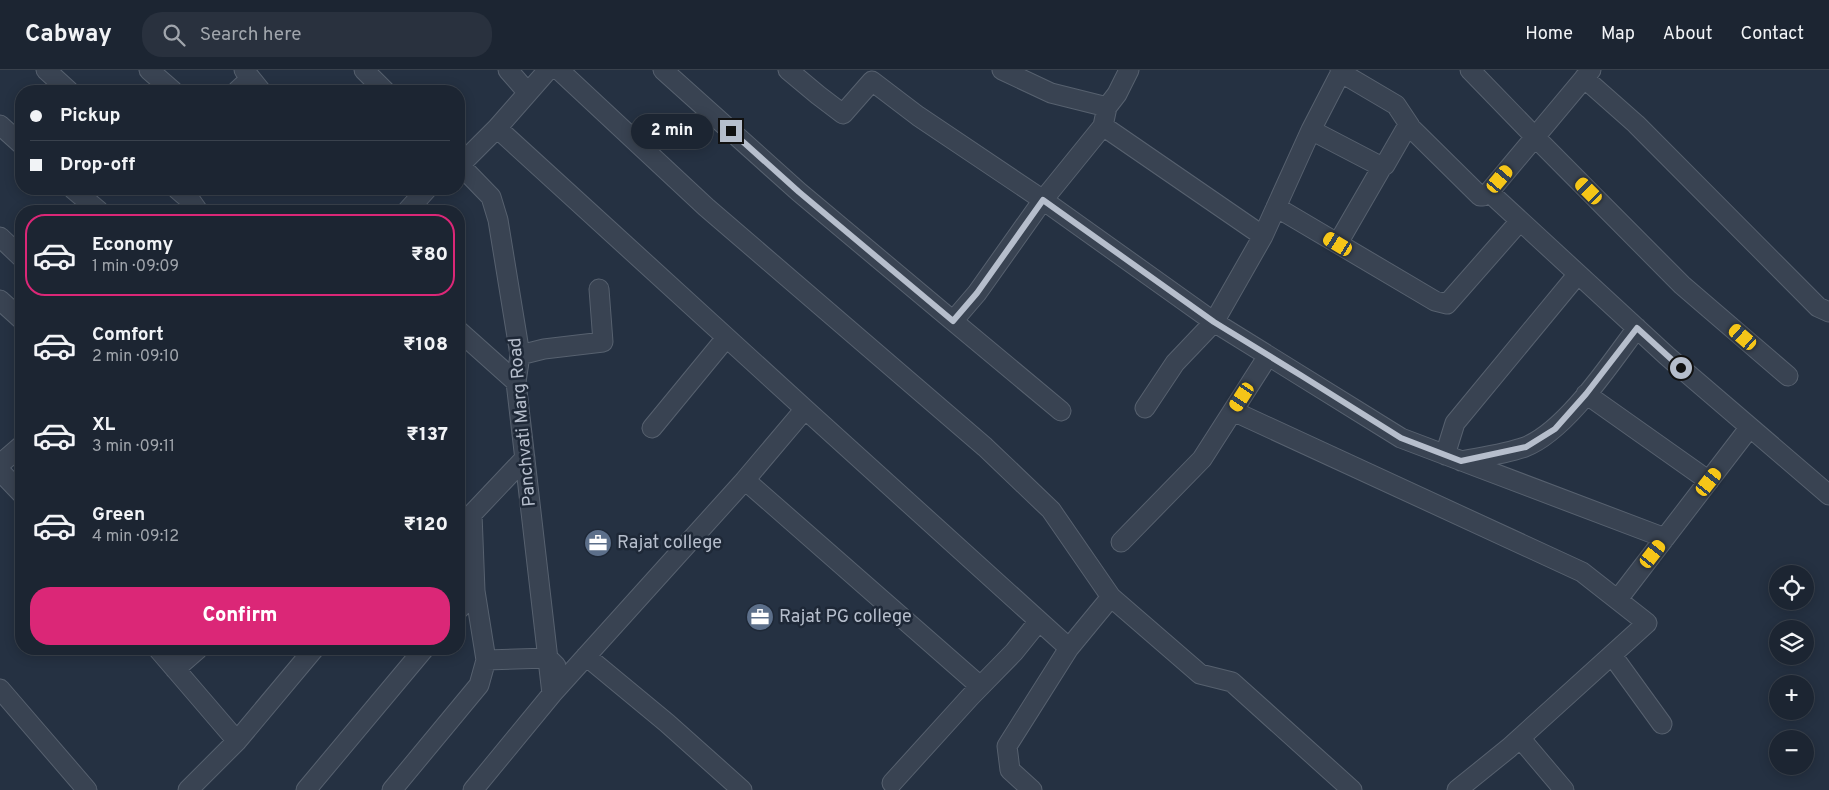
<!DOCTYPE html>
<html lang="en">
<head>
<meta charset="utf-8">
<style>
	:root { --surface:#1c2532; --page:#29313e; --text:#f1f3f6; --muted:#a0a5ac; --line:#3a424d; --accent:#db2777 }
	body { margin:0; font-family:Overpass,sans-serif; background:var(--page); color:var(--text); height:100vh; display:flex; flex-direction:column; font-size:19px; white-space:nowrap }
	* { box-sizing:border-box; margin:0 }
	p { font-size:16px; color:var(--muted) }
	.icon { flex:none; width:28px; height:28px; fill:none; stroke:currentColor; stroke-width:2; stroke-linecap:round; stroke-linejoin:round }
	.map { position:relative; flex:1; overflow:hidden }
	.details { position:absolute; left:15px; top:135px; width:450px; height:450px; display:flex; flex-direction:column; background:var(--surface); border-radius:20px; box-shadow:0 2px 12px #0003,0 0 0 1px var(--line) }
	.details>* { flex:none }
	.guide { position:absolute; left:15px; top:15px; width:450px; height:110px; border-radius:20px; box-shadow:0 2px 12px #0003,0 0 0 1px var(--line); display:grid; align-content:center; height:110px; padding:0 15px; background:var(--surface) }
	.tools { position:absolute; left:1769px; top:495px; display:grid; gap:10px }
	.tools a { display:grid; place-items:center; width:45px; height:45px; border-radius:50%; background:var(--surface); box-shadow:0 2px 12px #0003,0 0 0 1px var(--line); font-size:25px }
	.end { position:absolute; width:22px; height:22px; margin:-11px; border:6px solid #b6becc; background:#111; box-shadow:0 0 0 2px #111 }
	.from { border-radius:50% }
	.bubble { position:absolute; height:35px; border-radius:18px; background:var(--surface); box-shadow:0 2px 12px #0003,0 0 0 1px var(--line); font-size:16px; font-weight:800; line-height:35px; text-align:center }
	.car { position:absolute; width:15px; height:30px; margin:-15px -8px; border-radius:6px; box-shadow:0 0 4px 1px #0007; background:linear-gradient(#f5c518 24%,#345 0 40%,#f5c518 0 76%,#345 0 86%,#f5c518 0) }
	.guide b { display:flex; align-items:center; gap:18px; height:48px; font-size:19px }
	.guide b+b { border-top:1px solid var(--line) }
	.guide i { width:12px; height:12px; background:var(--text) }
	ul { padding:9px 0 0; list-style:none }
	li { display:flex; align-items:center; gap:15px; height:82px; margin:0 10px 8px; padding:0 5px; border:2px solid transparent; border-radius:20px }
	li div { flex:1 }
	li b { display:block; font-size:19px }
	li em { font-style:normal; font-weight:800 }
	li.active { border-color:var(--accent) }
	li>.icon { width:45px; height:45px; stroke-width:1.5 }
	.button { display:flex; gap:10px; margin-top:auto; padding:10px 15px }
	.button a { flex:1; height:58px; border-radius:20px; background:var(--accent); color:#fff; font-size:20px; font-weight:800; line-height:58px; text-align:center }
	header { display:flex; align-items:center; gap:30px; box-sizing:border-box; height:70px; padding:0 25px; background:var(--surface); border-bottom:1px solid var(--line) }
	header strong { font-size:24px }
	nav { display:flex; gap:28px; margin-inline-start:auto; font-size:18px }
	.search { width:350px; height:45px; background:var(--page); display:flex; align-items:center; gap:12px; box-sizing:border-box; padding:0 18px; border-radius:20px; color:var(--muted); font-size:19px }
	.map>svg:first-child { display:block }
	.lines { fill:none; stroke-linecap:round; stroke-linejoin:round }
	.minor-casing { stroke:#57616f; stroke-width:21 }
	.minor { stroke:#394352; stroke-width:19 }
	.route { stroke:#b6becc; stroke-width:6 }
	.labels { text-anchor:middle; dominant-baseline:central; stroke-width:5; stroke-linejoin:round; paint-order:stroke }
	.street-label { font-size:18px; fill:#b6becc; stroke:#1e2837 }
	.poi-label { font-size:18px; fill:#b6becc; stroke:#1e2837; text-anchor:start }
</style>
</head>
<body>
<header>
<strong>Cabway</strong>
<div class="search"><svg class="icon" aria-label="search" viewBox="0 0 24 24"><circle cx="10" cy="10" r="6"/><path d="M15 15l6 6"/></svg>Search here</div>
<nav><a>Home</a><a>Map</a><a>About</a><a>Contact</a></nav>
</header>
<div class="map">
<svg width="1829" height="720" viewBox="0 0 1829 720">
	<rect width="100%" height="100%" fill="#253142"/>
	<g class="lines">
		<g class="minor-casing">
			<path id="minor" d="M46,0L69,21
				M149,0L173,21
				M244,0L261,21
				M364,0L385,21
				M508,0L528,23
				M559,0L706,137L985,377L1051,440L1111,527L1200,604L1232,612L1352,720
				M663,0L799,122L953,251
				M788,0L818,25L843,44L872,11L918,46L1043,130L1214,252L1263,166
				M1002,0L1051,23L1107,37L1103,56L1263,166L1311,60L1342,0
				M1470,0L1535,67L1682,215L1788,306
				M1340,2L1396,35L1410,56
				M1584,8L1636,54L1818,237L1829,242
				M237,21L250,9
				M1107,37L1117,24L1129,0
				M0,55L21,74
				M497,58L548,0
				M1311,60L1382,97L1385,95L1408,55L1480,126H1483L1489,122L1591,0
				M459,94L491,127L498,150L520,285L516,312L552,624
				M460,95L497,58L805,339
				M73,119L99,141
				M177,119L191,131L198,141
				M1489,122L1667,286L1829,425
				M1276,137L1435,231L1447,234L1520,151
				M407,141L427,119
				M0,167L21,187
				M1338,173L1382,97
				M0,230L21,249
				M459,261L516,312
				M520,285L544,279L603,272L599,219
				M1586,324L1709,411
				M1145,338L1175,293L1214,252L1401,368L1665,468
				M1061,341L953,251L977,223L1043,130L1103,56
				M1233,341L1582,502L1647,553L1509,678L1457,720
				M652,358L726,268
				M1445,385L1455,353L1578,204
				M1461,391C1482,387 1505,384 1525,377C1566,361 1610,294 1637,258
				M0,394L21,376
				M0,401L21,423
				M745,410L805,339L1069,578
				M1121,472L1202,389L1268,286
				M1618,529L1750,357
				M459,539L475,521
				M158,579L237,671L314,579
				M1612,585L1662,654
				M586,586L667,653L742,720
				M486,590L548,588L556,596
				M175,599L198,579
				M0,619L87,720
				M1520,668L1564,720
				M892,713L970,627L1014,582L1039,551
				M188,720L237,671
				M306,720L424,579
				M392,720L479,615L486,590L475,521L472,444L525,388
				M473,720L552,624L745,410L980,616
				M1032,720L1010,700L1007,676L1069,578L1111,527"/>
		</g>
		<use href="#minor" class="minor"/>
	</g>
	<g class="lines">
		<path class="route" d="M731,61L799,122L953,251L977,223L1043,130L1214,252L1302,306L1401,368L1461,391L1526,377L1555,359L1586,324L1637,258L1681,298"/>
	</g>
	<defs>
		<g id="office-disc" transform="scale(1.4375)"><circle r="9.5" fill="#5c6f8a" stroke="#1e2837"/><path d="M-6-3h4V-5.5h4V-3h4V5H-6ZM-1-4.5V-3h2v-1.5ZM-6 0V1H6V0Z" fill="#fff"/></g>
	</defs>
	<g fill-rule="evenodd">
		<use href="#office-disc" x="598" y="473"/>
		<use href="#office-disc" x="760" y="547"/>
	</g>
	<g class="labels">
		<g class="street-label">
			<text transform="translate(523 352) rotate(-95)">Panchvati Marg Road</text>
		</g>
		<g class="poi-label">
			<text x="617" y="473">Rajat college</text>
			<text x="779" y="547">Rajat PG college</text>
		</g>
	</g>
</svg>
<div class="tools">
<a><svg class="icon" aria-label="locate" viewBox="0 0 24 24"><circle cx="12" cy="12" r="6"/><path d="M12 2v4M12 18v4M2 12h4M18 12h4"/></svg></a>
<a><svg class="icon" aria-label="layers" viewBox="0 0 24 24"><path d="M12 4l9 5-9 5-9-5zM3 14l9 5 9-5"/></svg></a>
<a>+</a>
<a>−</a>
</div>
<i class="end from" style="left:1681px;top:298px"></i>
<i class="end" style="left:731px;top:61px"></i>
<div class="bubble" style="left:631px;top:44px;width:82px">2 min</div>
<i class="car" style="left:1500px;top:109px;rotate:40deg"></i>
<i class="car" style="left:1589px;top:121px;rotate:315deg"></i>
<i class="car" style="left:1338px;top:174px;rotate:301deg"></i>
<i class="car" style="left:1743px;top:267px;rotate:311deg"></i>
<i class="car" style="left:1242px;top:327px;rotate:213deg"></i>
<i class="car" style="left:1709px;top:412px;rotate:38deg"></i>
<i class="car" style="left:1653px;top:484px;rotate:38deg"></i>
<div class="guide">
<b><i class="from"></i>Pickup</b>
<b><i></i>Drop-off</b>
</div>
<section class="details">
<ul>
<li class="active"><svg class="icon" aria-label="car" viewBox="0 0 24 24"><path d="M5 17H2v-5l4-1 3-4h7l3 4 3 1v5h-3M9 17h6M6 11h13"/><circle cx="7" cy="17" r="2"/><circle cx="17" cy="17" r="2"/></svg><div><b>Economy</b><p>1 min · 09:09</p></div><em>₹80</em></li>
<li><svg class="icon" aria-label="car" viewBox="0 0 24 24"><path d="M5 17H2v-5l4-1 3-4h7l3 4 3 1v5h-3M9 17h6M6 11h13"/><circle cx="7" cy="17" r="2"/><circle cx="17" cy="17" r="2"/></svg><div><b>Comfort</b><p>2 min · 09:10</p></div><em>₹108</em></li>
<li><svg class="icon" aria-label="car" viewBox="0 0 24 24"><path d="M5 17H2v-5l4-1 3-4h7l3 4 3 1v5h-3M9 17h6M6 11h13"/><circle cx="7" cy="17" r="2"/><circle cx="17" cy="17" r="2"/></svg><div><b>XL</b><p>3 min · 09:11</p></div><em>₹137</em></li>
<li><svg class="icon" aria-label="car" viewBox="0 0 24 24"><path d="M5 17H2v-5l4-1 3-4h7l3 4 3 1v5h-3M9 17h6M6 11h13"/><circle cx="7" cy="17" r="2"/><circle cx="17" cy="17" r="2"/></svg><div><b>Green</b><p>4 min · 09:12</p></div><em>₹120</em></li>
</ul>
<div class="button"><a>Confirm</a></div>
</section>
</div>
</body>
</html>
